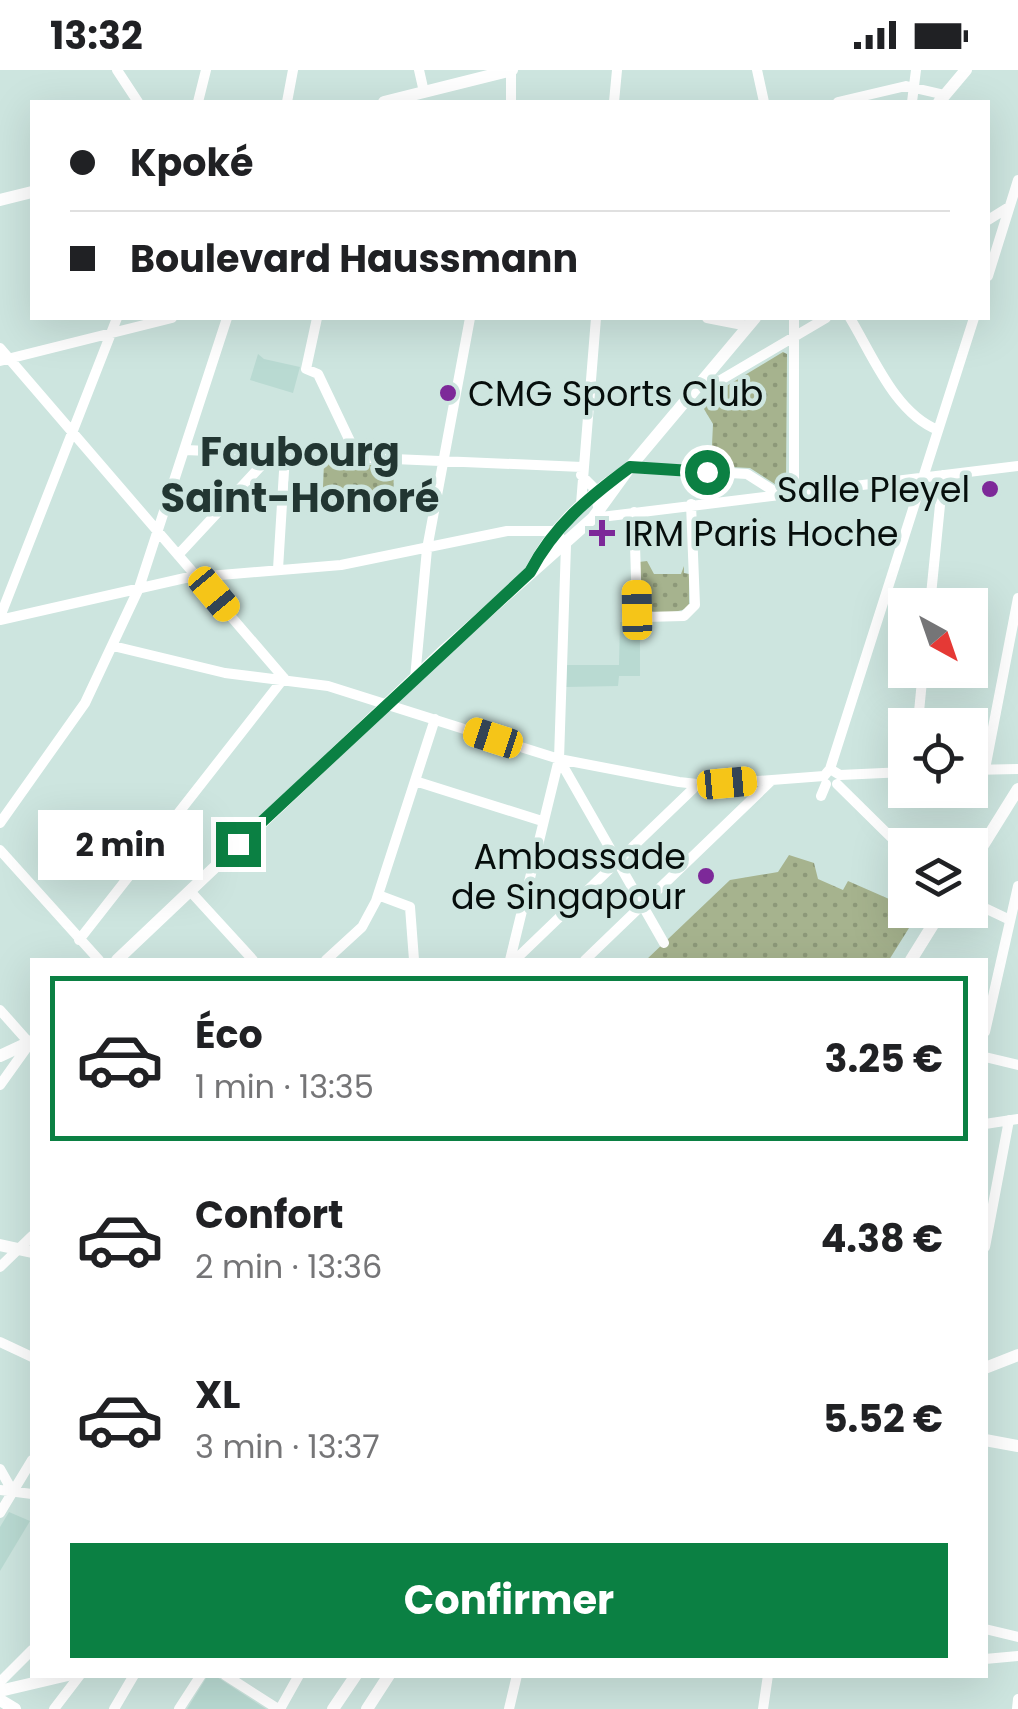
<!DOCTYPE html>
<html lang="fr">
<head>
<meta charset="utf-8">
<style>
	:root { --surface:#fff; --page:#f6f6f6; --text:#202124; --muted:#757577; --line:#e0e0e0; --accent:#0b8043 }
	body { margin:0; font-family:Poppins,sans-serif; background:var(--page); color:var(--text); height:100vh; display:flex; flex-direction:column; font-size:38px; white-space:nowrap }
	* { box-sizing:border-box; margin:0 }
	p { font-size:32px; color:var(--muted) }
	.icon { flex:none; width:55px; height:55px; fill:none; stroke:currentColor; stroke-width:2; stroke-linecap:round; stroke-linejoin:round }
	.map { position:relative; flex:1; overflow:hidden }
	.side { position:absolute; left:30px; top:888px; width:958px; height:720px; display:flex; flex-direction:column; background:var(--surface); border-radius:0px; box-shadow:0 10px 40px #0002 }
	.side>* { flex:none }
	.banner { position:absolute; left:30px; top:30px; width:960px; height:220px; border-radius:0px; box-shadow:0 10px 40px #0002; display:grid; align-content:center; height:220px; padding:0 40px; background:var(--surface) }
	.needle { width:65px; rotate:140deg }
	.tools { position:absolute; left:888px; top:518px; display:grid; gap:20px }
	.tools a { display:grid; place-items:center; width:100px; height:100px; border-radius:0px; background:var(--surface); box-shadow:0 10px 40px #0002; font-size:50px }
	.end { position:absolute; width:45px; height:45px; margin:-22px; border:12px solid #0b8043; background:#fff; box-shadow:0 0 0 5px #fff }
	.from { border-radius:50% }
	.bubble { position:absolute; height:70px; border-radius:0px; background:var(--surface); box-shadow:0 10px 40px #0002; font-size:32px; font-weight:700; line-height:70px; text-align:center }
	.car { position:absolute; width:30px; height:60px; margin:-30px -15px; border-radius:12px; box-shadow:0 0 8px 2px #0007; background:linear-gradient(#f5c518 24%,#345 0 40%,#f5c518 0 76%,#345 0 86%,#f5c518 0) }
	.banner b { display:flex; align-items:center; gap:35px; height:95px; font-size:38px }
	.banner b+b { border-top:2px solid var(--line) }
	.banner i { width:25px; height:25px; background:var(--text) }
	ul { padding:18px 0 0; list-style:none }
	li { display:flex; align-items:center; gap:30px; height:165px; margin:0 20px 15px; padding:0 20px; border:5px solid transparent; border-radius:0px }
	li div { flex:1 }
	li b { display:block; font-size:38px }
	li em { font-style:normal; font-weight:700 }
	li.selected { border-color:var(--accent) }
	li>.icon { width:90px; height:90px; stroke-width:1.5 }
	.cta { display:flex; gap:20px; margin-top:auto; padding:20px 40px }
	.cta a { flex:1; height:115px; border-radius:0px; background:var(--accent); color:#fff; font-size:40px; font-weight:700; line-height:115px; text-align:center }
	.status { display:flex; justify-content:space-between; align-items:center; height:70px; padding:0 50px; background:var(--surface); direction:ltr }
	.status svg { height:28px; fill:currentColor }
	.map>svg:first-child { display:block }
	.built { fill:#b9dad2 }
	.green { fill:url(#green-dots) }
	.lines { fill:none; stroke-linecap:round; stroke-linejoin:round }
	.minor { stroke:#fff; stroke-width:10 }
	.major { stroke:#fff; stroke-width:12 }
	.route { stroke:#0b8043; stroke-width:12 }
	.poi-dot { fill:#7d2999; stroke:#cde5df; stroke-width:4 }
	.labels { text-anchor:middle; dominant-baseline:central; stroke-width:9; stroke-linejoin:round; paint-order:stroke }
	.poi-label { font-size:35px; fill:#060e0c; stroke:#cde5df; text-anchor:start }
	.quarter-label { font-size:40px; font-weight:bold; fill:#223632; stroke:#cde5df }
</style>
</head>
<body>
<div class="status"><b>13:32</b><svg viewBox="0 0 49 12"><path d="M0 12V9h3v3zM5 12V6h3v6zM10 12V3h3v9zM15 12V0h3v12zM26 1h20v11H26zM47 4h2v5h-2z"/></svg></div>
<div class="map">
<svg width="1018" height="1639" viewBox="0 0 1018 1639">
	<defs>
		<pattern id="green-dots" width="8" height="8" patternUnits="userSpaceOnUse" patternTransform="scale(2.5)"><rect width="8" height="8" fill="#a6b38e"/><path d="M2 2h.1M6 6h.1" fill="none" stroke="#8d9979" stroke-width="1.8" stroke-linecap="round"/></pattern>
	</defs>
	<rect width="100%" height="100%" fill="#cde5df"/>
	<path class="built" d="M258,284L264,289L300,297L293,323L250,310Z
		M620,552H640V606H619L618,616L566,617L567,595H619Z
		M9,1442L30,1451L0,1501V1457Z
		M208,1605H214L266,1639H187Z"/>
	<path class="green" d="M783,282L787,284L786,414L778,416L750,398L711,396L713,354L704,339L720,320Z
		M324,393L394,396L393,435L374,430L353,432L352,441L322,440Z
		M647,491L654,504H681L684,496V503L689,504V537C680,543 653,546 641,537L639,492Z
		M789,785L814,793L818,809L843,820L848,811L905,836V840L919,842L889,890H646L730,810L778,802Z"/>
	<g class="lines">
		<path class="minor" d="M117,0L138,32
			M419,0L424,22
			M757,0L764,32
			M198,32L206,0
			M287,32L293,0
			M511,32V0
			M614,32L617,0
			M838,32L906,16L945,25
			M912,32L916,0
			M988,150L1009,137
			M988,206L1018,110
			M317,248L306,299L318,304L358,388
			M707,248L748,256
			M850,248C873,286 895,343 938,360
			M0,278L283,607
			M0,291L172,248
			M705,307L719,311L826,248
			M185,380L582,397
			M630,397L747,404L777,423
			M581,405L593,417L599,440
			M794,422V248
			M581,434L596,248
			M634,442L637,540L644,547L684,546L695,535L691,434
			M593,448L1018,396
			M178,485L272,384
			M278,499L285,385
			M930,535L943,405
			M0,547L117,248
			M0,550L185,508L341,495L507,461H555L566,475L559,689L510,890
			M113,576L225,603L328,616L559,689L679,712L706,715L824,706
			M415,608L427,479L470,248
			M919,642L923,600
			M559,689L664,873
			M830,699L840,705L905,702
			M985,699L1018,528
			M970,700L1018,699
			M824,706L830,699L974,248
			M415,711L542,751
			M837,714L905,781
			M821,726L826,714
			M0,753L85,633L139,518L227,248
			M0,780L99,890
			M190,821L253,890
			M378,825L410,837L414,890
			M970,831L1010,850
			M79,870L284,608
			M326,890L362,857L376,831L435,649
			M515,890L697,715
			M585,890L772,710
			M0,940L32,976
			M985,962L1018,816
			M985,987L1018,995
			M0,1015L30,973
			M985,1054L1018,1049
			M985,1177L1009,1050
			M0,1197L32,1166
			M0,1272L32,1287
			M0,1399L13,1422
			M0,1420L32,1424
			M0,1443L32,1390
			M985,1559L1018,1567
			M985,1589L1018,1586
			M225,1605L278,1639
			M0,1612L32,1580
			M54,1639L80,1605
			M114,1639L134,1605
			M179,1639L201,1605
			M280,1639L299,1605
			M509,1639L517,1605
			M763,1639L768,1605
			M1017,1639L1018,1629"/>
		<path class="major" d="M384,32L512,0
			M939,32L966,0
			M0,130L32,122
			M531,500C552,459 581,432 618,406
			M970,796L1018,719
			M117,890L441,583L593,448L630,397L755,248
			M911,890L942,840
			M0,986L32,971
			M0,1175L32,1182
			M985,1298L1018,1285
			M985,1370L1018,1376
			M0,1621L68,1605
			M0,1630L15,1639
			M333,1639L356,1605
			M367,1639L389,1605"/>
	</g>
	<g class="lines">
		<path class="route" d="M238,774L530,502C554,456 588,428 630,397L707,402"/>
	</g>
	<g class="poi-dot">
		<circle cx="448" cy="323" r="10"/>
		<circle cx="990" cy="419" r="10"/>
		<path d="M597 448h10v10h10v10h-10v10h-10v-10h-10v-10h10z"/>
		<circle cx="706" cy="806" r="10"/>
	</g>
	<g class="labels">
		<g class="poi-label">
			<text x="468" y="323">CMG Sports Club</text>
			<text x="970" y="419" text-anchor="end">Salle Pleyel</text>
			<text x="624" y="463">IRM Paris Hoche</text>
			<text x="686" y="786" text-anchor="end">Ambassade<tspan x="686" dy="40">de Singapour</tspan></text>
		</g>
		<g class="quarter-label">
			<text x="300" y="382">Faubourg<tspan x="300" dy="46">Saint-Honoré</tspan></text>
		</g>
	</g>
</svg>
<div class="tools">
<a><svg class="needle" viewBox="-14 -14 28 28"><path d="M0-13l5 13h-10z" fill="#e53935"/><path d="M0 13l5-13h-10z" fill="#757577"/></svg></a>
<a><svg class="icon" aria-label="locate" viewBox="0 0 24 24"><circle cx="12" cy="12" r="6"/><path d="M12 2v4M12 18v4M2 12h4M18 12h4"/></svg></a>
<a><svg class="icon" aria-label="layers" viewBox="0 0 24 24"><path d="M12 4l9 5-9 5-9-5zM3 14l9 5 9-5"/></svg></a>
</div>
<i class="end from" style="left:707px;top:402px"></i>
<i class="end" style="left:238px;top:774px"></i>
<div class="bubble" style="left:38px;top:740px;width:165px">2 min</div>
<i class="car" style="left:214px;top:524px;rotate:140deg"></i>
<i class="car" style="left:637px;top:540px;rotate:359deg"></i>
<i class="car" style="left:493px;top:668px;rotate:288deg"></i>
<i class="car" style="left:727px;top:713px;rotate:85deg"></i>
<div class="banner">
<b><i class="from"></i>Kpoké</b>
<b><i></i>Boulevard Haussmann</b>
</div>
<section class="side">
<ul>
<li class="selected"><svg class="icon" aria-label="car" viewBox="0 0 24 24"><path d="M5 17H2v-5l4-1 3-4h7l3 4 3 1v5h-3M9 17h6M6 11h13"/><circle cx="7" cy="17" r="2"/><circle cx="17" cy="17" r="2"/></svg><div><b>Éco</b><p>1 min · 13:35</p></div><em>3.25 €</em></li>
<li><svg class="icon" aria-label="car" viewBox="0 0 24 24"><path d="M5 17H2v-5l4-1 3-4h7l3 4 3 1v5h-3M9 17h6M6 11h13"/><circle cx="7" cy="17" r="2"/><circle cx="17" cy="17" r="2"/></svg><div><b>Confort</b><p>2 min · 13:36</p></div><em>4.38 €</em></li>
<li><svg class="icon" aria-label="car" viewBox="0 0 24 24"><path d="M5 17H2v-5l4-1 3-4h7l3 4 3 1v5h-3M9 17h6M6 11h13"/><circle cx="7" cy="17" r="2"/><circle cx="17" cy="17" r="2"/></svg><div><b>XL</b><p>3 min · 13:37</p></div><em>5.52 €</em></li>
</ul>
<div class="cta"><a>Confirmer</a></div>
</section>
</div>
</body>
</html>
